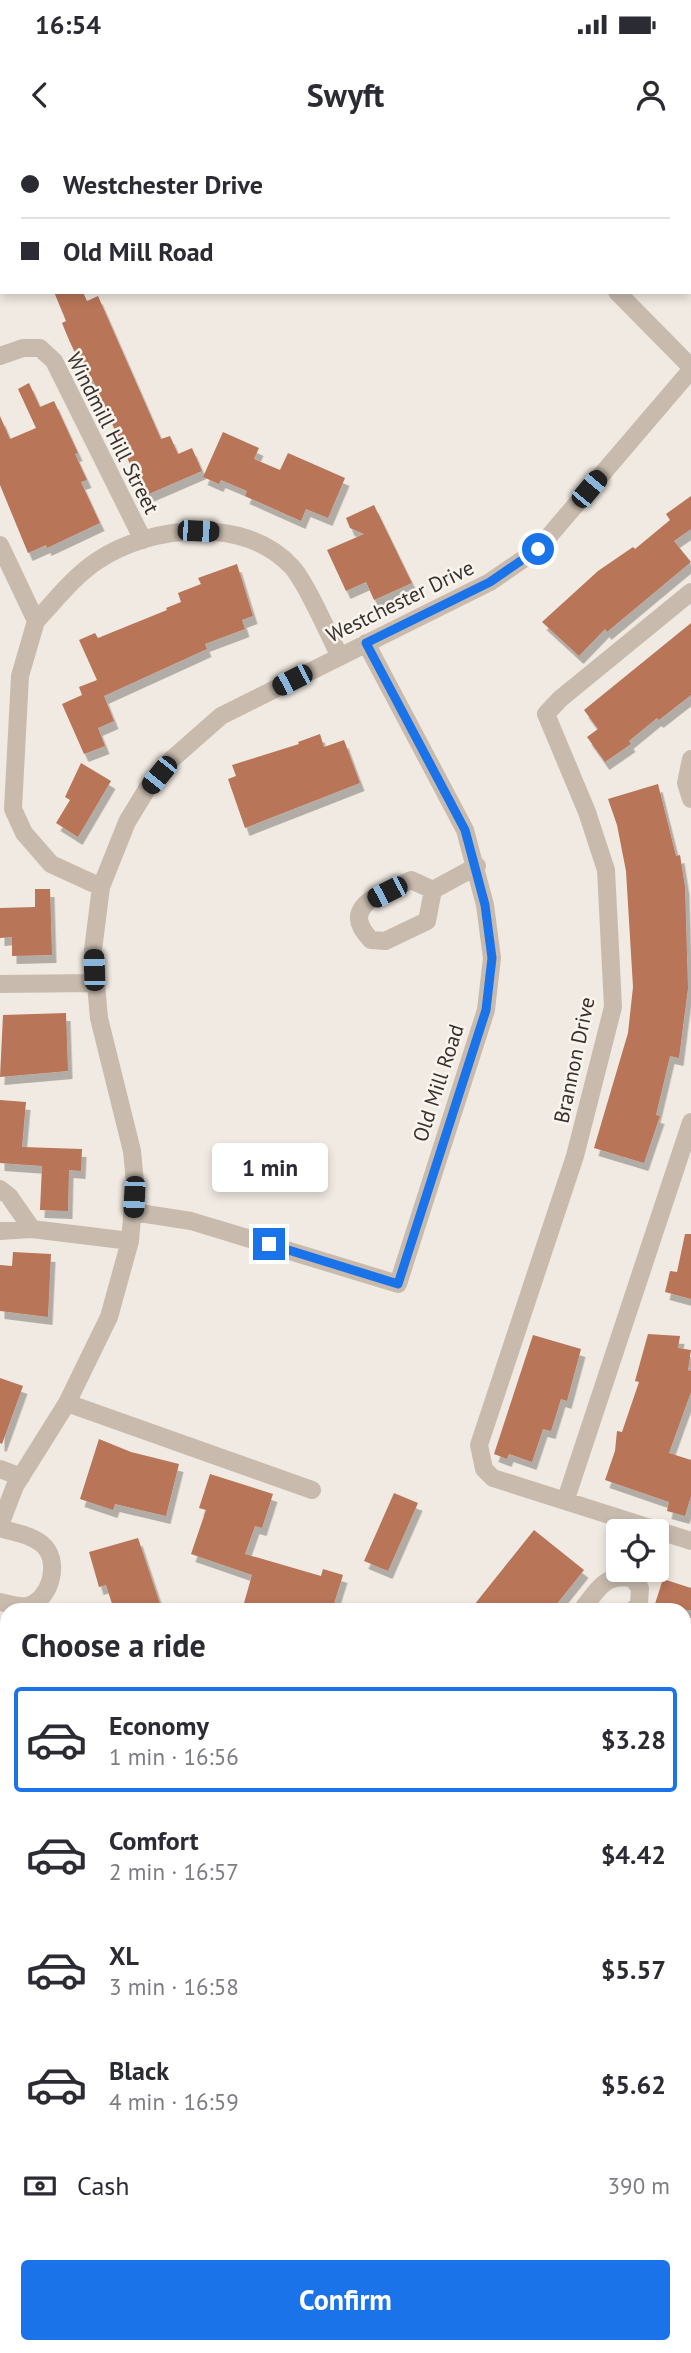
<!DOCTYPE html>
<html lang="en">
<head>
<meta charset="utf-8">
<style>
	:root { --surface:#fff; --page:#f2f2f3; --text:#2b2b33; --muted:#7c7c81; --line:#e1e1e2; --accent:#1a73e8 }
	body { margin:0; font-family:"PT Sans",sans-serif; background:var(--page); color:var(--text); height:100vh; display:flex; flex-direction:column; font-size:26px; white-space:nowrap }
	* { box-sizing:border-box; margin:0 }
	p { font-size:23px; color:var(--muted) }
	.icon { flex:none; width:38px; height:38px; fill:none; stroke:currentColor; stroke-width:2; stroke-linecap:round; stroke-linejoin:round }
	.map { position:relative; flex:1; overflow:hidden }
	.details { position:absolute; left:0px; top:1463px; width:691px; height:751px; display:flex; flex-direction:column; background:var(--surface); border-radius:21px 21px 0 0; box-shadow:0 4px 10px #0003 }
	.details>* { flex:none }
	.top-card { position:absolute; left:0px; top:0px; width:691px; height:154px; box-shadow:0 4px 10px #0003; display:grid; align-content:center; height:154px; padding:0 21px; background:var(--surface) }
	.buttons { position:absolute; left:606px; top:1379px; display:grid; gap:14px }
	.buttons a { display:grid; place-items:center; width:63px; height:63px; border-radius:7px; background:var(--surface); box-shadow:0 4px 10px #0003; font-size:35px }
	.end { position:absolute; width:32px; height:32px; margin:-16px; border:9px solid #1a73e8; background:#fff; box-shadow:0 0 0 4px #fff }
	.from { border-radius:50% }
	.bubble { position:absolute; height:49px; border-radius:7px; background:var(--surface); box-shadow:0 4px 10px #0003; font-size:23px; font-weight:800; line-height:49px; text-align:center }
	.car { position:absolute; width:21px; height:42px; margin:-21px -10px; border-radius:9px; box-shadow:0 0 5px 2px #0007; background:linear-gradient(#222 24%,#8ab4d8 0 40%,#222 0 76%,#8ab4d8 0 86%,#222 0) }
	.top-card b { display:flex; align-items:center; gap:24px; height:66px; font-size:26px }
	.top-card b+b { border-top:2px solid var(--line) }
	.top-card i { width:18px; height:18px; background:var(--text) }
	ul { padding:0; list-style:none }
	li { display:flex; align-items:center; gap:21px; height:105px; margin:0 14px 10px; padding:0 7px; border:4px solid transparent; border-radius:7px }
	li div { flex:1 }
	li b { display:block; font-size:26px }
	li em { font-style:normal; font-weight:800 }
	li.current { border-color:var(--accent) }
	li>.icon { width:63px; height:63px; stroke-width:1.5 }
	h2 { padding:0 21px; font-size:32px; line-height:84px }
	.pay { display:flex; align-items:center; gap:18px; height:77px; padding:0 21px; font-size:26px }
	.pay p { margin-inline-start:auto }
	.action { display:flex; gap:14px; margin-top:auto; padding:14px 21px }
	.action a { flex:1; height:80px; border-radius:7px; background:var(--accent); color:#fff; font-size:28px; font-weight:800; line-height:80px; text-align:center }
	.status { display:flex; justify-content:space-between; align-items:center; height:49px; padding:0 35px; background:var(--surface); direction:ltr }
	.status svg { height:19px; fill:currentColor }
	header { display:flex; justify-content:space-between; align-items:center; height:91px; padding:0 21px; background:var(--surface); font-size:32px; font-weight:800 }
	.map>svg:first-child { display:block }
	.building { fill:#b87458; filter:url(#shadow) }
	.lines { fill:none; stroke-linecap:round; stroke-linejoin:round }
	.minor { stroke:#c8bbae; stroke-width:18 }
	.major { stroke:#77685f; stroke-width:18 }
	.route { stroke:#1a73e8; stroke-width:9 }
	.labels { text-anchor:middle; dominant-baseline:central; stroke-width:5; stroke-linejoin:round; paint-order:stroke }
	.street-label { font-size:21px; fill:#38302c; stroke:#f9f4ee }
</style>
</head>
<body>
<div class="status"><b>16:54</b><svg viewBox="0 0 49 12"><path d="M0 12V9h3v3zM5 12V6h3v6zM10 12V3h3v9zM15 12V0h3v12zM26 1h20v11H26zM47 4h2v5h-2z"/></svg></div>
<header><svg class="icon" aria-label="back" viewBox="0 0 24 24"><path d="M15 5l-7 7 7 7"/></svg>Swyft<svg class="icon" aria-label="person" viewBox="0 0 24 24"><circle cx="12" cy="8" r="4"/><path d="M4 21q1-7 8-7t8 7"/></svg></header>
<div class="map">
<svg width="691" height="2213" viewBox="0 0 691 2213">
	<defs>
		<filter id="shadow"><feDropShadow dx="4.5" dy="8" stdDeviation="0" flood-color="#0004"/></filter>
	</defs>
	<rect width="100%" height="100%" fill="#f1eae2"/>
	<path class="building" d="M54,152H83L87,161L98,156L161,299L170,296L178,314L192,308L202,331L144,356L91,236L87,238L69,200L62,183L66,181Z
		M29,243L40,267L54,261L78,313L75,314L87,340L81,342L100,383L47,408L46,405L28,413L0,345V276L10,299L36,288L18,249Z
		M223,292L259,308L254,319L280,330L288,313L345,338L328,378L306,369L301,381L245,356L247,351L221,340L219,344L203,337Z
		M691,356V389L674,401L691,422L607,492L605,489L579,516L542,482L598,431L633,407L635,409L670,380L666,374Z
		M374,365L412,443L374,460L366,442L346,451L327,410L364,394L350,388L346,378Z
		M237,424L253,476L242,480L245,489L205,504L207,509L104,556L114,581L98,588L105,606L84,614L62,564L82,555L79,547L97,540L79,500L95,493L98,498L167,470L166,468L181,462L178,453L201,444L198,438Z
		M691,483V555L659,580L657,578L629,601L631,604L605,622L587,597L598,589L584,570Z
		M320,594L324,607L344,600L360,643L245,688L228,639L236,636L232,625L299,604L298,602Z
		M81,623L111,641L78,697L56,683L70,660L65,657Z
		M658,644L676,716L680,715L685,747L688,848L679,918L670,916L656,975L660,976L644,1023L594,1008L628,893L633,847L626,731L617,685L608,659Z
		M35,749H50L52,815L12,816V797L0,798V768L35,767Z
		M66,873L68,931L0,937L3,875Z
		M0,960L26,962L22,1007L82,1009L81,1031L69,1030L68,1071L40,1070L42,1026L0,1023Z
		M685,1094H691V1159L665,1152L670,1131L677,1132Z
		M13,1112L51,1114L48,1177L0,1171V1125L12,1126Z
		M648,1194L680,1196L678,1208L691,1210L688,1230L691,1231V1252L669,1313L691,1320V1356L685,1376L667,1371L669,1362L605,1340L615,1311L617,1291L622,1292L639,1242L635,1241Z
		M533,1195L581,1209L567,1261L561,1259L551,1291L543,1289L532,1322L509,1314L507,1319L494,1314Z
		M0,1238L23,1246L2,1304L0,1303Z
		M99,1299L131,1312L179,1324L166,1376L115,1364L113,1370L80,1359Z
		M210,1334L273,1354L262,1388L255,1386L245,1414L321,1436L323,1429L343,1435L332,1470H242L252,1435L191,1414L206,1370L199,1368Z
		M394,1353L418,1363L388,1431L364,1421Z
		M534,1390L584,1430L552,1470H470Z
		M138,1398L162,1470H114L106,1445L99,1447L89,1412Z
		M663,1439L691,1448V1470H653Z"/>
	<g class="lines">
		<path class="minor" d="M467,0L469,2
			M569,2L570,0
			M617,152L691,227
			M0,216L23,208H40L54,221L143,400
			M0,405L36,481L20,536L13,669L24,693L51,724L101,747
			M691,452L560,559L546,574L587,672L606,730L613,867L575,1016L479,1305L484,1329L493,1338L691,1401
			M36,481C55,461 73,437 97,421C151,385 244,375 292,427C306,442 329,495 340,517
			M691,619L686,643L691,659
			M411,740L433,750L427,781L385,801L371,800C337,765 384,753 411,740Z
			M433,750L477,726
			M0,844L95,843
			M0,1049L9,1056L32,1089
			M133,1072L191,1081L398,1144L486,870L492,818L485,765L465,690L366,503
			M0,1091L32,1089L130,1101
			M67,1263L312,1350
			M0,1329L21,1337
			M566,1359L691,982
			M0,1385L15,1346L67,1263L109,1177L130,1101L135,1042L132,1011L99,878L93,810L101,747L127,682L147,649L171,620L221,576L490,442L538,409L691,230
			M0,1388C15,1393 34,1395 45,1407C60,1424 50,1461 27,1466C18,1467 9,1464 0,1462
			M582,1470C597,1450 605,1433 632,1438L640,1448L639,1464L633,1470
			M0,1548L7,1566
			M7,1693V1702
			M0,1934L7,1943
			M0,2085L7,2082
			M399,2207L413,2213
			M24,2213L26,2207"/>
		<path class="major" d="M684,2188L691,2181
			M660,2213L667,2207"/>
	</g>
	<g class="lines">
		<path class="route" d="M269,1104L398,1144L486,870L492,818L485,765L465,690L366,503L490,442L538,409"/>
	</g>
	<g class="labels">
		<g class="street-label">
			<text transform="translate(113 293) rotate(63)">Windmill Hill Street</text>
			<text transform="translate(400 461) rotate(-26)">Westchester Drive</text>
			<text transform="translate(574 920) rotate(-78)">Brannon Drive</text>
			<text transform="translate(438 943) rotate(-72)">Old Mill Road</text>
		</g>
	</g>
</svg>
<div class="buttons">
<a><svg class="icon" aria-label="locate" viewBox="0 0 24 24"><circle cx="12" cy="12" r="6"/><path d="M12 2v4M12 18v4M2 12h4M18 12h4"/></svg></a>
</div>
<i class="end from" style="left:538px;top:409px"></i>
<i class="end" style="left:269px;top:1104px"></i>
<div class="bubble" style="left:212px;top:1003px;width:116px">1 min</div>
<i class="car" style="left:589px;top:349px;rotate:40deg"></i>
<i class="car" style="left:198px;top:391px;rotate:92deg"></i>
<i class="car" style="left:292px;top:540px;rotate:243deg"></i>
<i class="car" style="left:159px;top:635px;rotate:219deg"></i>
<i class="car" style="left:387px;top:752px;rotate:243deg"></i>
<i class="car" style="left:94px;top:830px;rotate:358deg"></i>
<i class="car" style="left:134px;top:1057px;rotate:183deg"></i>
<div class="top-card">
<b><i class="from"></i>Westchester Drive</b>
<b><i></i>Old Mill Road</b>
</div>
<section class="details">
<h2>Choose a ride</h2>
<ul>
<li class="current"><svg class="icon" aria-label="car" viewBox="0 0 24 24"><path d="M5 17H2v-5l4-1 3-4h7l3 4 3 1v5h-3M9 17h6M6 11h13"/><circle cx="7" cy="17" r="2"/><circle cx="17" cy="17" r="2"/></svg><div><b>Economy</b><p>1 min · 16:56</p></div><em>$3.28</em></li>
<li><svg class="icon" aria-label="car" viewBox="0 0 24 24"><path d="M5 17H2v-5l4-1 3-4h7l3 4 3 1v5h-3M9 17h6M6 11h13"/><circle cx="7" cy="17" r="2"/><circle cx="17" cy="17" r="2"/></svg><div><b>Comfort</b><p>2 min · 16:57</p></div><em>$4.42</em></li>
<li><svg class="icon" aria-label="car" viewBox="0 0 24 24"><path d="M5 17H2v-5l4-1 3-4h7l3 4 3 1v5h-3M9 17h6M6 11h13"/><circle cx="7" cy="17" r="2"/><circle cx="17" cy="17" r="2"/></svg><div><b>XL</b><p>3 min · 16:58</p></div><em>$5.57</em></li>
<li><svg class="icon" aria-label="car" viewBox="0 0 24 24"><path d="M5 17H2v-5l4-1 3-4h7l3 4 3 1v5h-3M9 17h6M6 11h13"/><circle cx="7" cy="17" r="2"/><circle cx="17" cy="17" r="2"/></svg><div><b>Black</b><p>4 min · 16:59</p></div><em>$5.62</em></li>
</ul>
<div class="pay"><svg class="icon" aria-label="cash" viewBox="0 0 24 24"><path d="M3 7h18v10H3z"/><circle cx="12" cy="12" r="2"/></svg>Cash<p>390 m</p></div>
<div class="action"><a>Confirm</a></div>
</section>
</div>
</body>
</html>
